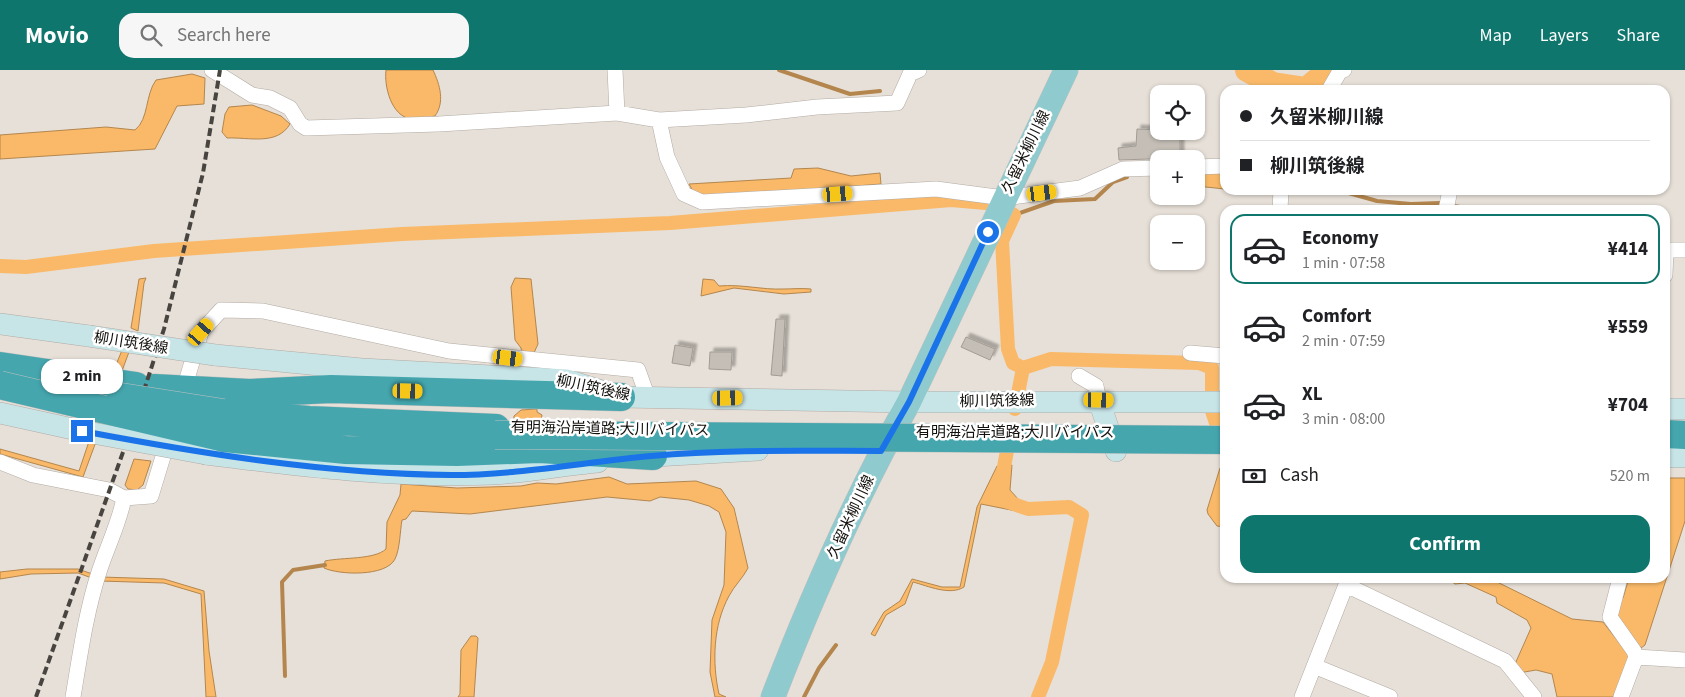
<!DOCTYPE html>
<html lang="en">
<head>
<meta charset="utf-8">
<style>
	:root { --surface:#fff; --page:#f6f6f6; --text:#202124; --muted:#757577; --line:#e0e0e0; --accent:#0f766e }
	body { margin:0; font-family:"Source Sans 3","Noto Sans JP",sans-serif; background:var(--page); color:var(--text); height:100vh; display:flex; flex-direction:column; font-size:19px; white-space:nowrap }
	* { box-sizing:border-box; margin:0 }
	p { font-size:16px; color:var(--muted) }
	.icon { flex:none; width:28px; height:28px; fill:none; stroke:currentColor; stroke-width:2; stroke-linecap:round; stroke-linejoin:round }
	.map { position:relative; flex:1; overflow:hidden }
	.drawer { position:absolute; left:1220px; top:135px; width:450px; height:378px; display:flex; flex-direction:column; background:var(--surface); border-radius:15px; box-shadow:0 1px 4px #0004 }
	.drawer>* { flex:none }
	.hud { position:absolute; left:1220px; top:15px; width:450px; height:110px; border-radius:15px; box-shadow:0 1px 4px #0004; display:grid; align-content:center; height:110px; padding:0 20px; background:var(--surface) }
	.buttons { position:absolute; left:1150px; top:15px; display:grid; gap:10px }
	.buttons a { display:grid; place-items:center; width:55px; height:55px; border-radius:10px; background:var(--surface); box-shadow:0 1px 4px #0004; font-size:25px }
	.end { position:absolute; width:22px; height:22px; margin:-11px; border:6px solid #1a73e8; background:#fff; box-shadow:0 0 0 2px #fff }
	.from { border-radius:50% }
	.bubble { position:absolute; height:35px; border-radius:15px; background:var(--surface); box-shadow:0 1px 4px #0004; font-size:16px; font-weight:700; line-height:35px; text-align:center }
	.car { position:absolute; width:15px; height:30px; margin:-15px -8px; border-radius:6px; box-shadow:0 0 4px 1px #0007; background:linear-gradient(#f5c518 24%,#345 0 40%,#f5c518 0 76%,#345 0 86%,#f5c518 0) }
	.hud b { display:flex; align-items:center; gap:18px; height:48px; font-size:19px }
	.hud b+b { border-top:1px solid var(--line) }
	.hud i { width:12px; height:12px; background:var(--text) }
	ul { padding:9px 0 0; list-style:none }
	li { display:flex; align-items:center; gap:15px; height:70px; margin:0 10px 8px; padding:0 10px; border:2px solid transparent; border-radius:15px }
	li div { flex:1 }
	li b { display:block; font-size:19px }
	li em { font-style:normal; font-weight:700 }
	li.on { border-color:var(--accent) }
	li>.icon { width:45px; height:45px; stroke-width:1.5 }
	.pay { display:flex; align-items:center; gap:12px; height:55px; padding:0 20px; font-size:19px }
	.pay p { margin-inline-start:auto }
	.cta { display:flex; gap:10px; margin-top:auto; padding:10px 20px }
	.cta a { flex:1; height:58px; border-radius:15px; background:var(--accent); color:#fff; font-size:20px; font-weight:700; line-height:58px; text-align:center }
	header { display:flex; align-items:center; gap:30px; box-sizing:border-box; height:70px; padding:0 25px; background:var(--accent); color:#fff }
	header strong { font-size:24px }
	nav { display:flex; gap:28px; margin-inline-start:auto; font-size:18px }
	.search { width:350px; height:45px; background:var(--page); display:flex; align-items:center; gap:12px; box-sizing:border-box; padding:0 18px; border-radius:15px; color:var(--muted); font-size:19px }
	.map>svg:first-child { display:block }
	.water { fill:#f9b969; stroke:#b4864d }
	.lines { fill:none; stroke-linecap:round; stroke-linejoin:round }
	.stream { stroke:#b4864d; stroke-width:4 }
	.canal { stroke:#f9b969; stroke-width:14 }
	.river { stroke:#f9b969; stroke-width:24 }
	.building { fill:#c4beb6; stroke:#a29c94; filter:url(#shadow) }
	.street-casing { stroke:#b2aba4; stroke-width:16 }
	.secondary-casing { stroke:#b2aba4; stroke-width:22 }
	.primary-casing { stroke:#c1c1c0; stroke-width:25 }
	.highway-casing { stroke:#c1c1c0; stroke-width:29 }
	.street { stroke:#fff; stroke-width:15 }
	.secondary { stroke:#c7e4e7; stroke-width:21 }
	.primary { stroke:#8fcace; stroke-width:24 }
	.highway { stroke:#45a6ae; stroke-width:28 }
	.rail { stroke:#484440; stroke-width:4; stroke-dasharray:8 4; stroke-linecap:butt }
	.secondary-bridge-casing { stroke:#b2aba4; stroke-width:22; stroke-linecap:butt }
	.highway-bridge-casing { stroke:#c1c1c0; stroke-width:29; stroke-linecap:butt }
	.secondary-bridge { stroke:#c7e4e7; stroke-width:21 }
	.highway-bridge { stroke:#45a6ae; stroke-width:28 }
	.route { stroke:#1a73e8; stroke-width:6 }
	.labels { text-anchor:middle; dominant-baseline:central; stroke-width:5; stroke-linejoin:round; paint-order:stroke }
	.street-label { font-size:15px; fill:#12100d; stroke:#fff }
</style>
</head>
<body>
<header>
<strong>Movio</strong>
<div class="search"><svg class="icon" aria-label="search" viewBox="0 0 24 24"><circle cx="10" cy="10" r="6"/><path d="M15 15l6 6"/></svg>Search here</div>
<nav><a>Map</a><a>Layers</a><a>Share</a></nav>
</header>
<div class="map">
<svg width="1685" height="627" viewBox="0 0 1685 627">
	<defs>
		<filter id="shadow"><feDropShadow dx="4" dy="-4" stdDeviation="1" flood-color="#0004"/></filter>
	</defs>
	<rect width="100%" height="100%" fill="#e7e0d8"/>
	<path class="water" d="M386,0H433C440,15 445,32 435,46C428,47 418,50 411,49C391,46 384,16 386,0Z
		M192,4L205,8L204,34L177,36L155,79L0,89V65L106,57L135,60C149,49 145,25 156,10Z
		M252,35L281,46L290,54C277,76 249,67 227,68L222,62L225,44L229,37Z
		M818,98L851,106L880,103L881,114L707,128L694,123L689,114L791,108L794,99Z
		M1196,102H1225V119L1196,116Z
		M146,208L144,213L138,261L131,258L139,209Z
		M515,208L531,209L538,274L533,285L522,284L521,278L515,270L511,217Z
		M703,209L714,210L719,216C742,214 763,220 783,219C793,219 801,218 811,219V222L784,224L734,218L701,226Z
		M127,268L133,271L83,407L0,384V379L79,401L109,312Z
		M537,339V342L542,345L540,358L513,360L514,346L521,340Z
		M134,389L151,391L143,415L137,420L128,419L125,415Z
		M1012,395L1010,420L1019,430L1026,433V443L981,434L964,517C950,526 928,516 913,512L905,534L886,545L875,566L871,564L884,542L900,531L912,509L942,517H960L977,437L997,396Z
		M1220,398H1225V457L1217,456L1208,444L1207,440Z
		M609,407L627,414L696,411L721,419L734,438L748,498C743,508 734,516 729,526C713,555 712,593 719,624L726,627H715L710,602L712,550L724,515L726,462L719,442L709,436L689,430L660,427L650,431L607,427L470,444L412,441L406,449L402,450C400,461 400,479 395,489C386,507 339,505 324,498L325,491C343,487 374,490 386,479L387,452L400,425L401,414L457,418L521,416L537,413L556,414Z
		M1665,408H1685V451L1645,575L1641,578L1615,542L1618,531L1623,528L1629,508H1665Z
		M27,499H78L101,507L164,509L204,521L209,581L216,627H206L201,524L164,513L100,511L78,503L31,504L0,509V502Z
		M1447,508H1489L1572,549L1603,552L1628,584V594L1613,627H1557L1552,604L1536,600L1519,603L1515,594L1531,558L1527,550L1497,533L1496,527L1465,513L1455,514Z
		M471,566H476L478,568L474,627H458L460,624L461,580Z"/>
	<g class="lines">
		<path class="stream" d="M779,0L850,24L880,21
			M1338,120L1377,131L1411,134L1440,133
			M1454,136L1478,140
			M1014,145L1054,131L1095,129L1113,112L1127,107
			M285,606L282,512L293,500L325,495
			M804,627L819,598L836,575"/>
		<path class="canal" d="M1006,140L1014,145L1002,171L1008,279L1013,293L1023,298L1051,289L1199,293L1212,298V341L1216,353L1225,358
			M0,196L26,197L154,181L402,164L670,153L951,130L986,133
			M1015,339L1023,298
			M1001,413L1010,365
			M1008,432L1028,439L1069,437L1082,445L1052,592L1038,627"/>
		<path class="river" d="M1247,0L1273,14L1306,19L1322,6L1324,0"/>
	</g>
	<path class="building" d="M1137,59L1180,61V88L1119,90L1118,78L1136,76Z
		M776,249H785L782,306L771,305Z
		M966,267L995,279L990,290L961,277Z
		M675,275L693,278L690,296L672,293Z
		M710,282H732L731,300L709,299Z"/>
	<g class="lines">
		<g class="street-casing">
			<path id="street" d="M212,0L252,25L270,28L290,38L300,54L306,58L439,54L617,43L659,50L746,45L817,37L897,33L910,4L919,0
				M615,0L617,43
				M1329,20L1340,1L1344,0
				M659,50L667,87L684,124L702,132L936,119L1004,128L1080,118L1123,99L1159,98
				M1196,97L1225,96
				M1280,140L1281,120
				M1446,140L1450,120
				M1665,205L1666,180H1685
				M1190,283L1225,286
				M1079,306L1096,316L1099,331
				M186,312L201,262L221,240L263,241L449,281L638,300L648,328
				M0,392L33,405L109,420L124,428C119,454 107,477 99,502C86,542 80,585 73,627
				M124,428L151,426L169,367
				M1620,508L1610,547L1634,581L1636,587L1621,627
				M1636,587L1685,590
				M1314,596L1390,627
				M1302,627L1346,515L1505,591L1534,627"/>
		</g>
		<g class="secondary-casing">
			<path id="secondary" d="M0,254L89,266
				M215,285L362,299L567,310L621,327L909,332H1225
				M1099,331L1116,381
				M1665,339H1685
				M0,343L82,361
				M206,384C300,396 397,408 493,404C528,402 563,395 598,392
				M638,387L758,380
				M1665,387H1685"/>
		</g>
		<g class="primary-casing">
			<path id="primary" d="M773,627C812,526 856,426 909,332L1066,0"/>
		</g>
		<g class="highway-casing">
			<path id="highway" d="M0,296L136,316
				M154,318L249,323L331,319L621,327
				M223,343L309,350L496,358
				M1665,364L1685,365
				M224,368L346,380L457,382L539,379L653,386"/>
		</g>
		<use href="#street" class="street"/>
		<use href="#secondary" class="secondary"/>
		<use href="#primary" class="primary"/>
		<use href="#highway" class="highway"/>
		<path class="rail" d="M36,627L133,354L164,259L203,103L220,0"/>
		<g class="secondary-bridge-casing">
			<path id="secondary-bridge" d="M89,266L215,285
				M82,361L206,384"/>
		</g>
		<g class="highway-bridge-casing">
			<path id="highway-bridge" d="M0,315L224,368
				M121,327L223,343
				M495,365L1225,370"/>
		</g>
		<use href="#secondary-bridge" class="secondary-bridge"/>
		<use href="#highway-bridge" class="highway-bridge"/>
	</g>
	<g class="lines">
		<path class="route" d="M82,361C204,384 327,404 451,405C518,405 585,392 651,386C728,379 804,381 881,381L909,332L988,162"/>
	</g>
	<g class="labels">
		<g class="street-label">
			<text transform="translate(1026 82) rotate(-64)">久留米柳川線</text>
			<text transform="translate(131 273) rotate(9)">柳川筑後線</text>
			<text transform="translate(593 318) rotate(12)">柳川筑後線</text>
			<text transform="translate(997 331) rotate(-1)">柳川筑後線</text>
			<text transform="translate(610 359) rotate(1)">有明海沿岸道路;大川バイパス</text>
			<text x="1015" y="362">有明海沿岸道路;大川バイパス</text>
			<text transform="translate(851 447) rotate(-65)">久留米柳川線</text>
		</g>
	</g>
</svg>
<div class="buttons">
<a><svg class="icon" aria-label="locate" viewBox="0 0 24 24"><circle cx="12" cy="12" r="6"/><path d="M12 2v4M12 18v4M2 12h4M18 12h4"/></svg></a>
<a>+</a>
<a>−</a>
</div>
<i class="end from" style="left:988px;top:162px"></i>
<i class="end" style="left:82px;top:361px"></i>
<div class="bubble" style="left:41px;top:289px;width:82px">2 min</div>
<i class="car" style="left:1042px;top:123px;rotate:83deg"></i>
<i class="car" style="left:838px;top:124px;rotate:86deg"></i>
<i class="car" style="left:201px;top:262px;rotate:41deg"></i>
<i class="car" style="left:508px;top:288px;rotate:97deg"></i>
<i class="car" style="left:408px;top:321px;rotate:91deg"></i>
<i class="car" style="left:728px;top:328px;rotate:89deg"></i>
<i class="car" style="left:1099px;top:330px;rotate:91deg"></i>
<div class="hud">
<b><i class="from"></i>久留米柳川線</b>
<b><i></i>柳川筑後線</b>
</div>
<section class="drawer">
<ul>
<li class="on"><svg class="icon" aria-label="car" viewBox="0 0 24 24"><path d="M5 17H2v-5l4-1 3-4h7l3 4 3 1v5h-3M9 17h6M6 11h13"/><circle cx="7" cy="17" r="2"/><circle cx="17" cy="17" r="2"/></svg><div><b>Economy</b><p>1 min · 07:58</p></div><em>¥414</em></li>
<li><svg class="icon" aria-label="car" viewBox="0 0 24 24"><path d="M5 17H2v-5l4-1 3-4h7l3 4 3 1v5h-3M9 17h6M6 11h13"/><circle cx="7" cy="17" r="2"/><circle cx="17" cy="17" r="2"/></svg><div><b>Comfort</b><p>2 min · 07:59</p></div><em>¥559</em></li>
<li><svg class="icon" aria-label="car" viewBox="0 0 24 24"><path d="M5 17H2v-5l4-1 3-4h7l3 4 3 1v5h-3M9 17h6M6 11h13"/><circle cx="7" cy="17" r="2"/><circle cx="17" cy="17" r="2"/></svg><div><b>XL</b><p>3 min · 08:00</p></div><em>¥704</em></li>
</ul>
<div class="pay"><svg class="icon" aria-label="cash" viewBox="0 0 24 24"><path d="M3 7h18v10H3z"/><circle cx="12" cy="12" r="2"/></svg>Cash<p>520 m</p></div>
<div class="cta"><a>Confirm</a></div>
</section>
</div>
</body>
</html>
